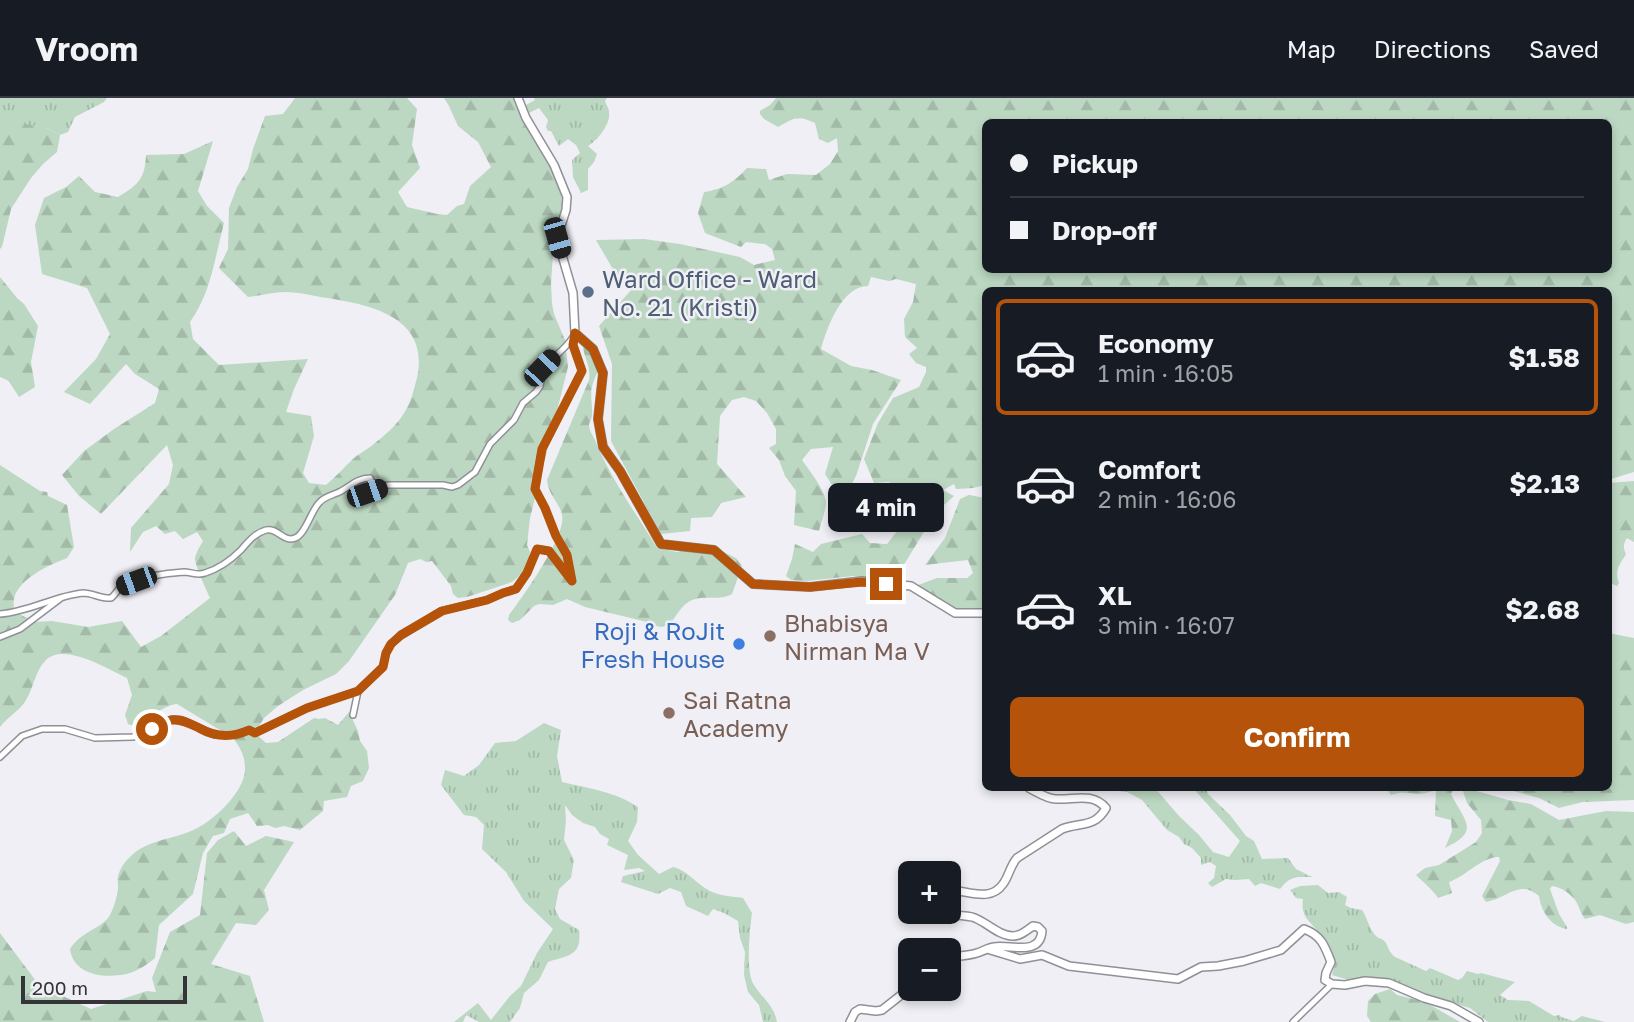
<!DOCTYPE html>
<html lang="en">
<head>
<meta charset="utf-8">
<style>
	:root { --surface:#171b24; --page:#20242c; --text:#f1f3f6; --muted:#9ea1a6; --line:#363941; --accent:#b45309 }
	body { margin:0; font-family:"Golos Text",sans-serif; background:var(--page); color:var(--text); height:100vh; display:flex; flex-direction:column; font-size:26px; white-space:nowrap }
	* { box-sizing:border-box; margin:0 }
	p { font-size:23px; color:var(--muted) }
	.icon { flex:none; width:38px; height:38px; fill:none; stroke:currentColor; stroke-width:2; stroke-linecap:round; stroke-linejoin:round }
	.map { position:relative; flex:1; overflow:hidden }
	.drawer { position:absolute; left:982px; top:189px; width:630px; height:504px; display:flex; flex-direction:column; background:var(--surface); border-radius:10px; box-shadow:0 4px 10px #0003 }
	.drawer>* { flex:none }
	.hud { position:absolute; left:982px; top:21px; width:630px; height:154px; border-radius:10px; box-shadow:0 4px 10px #0003; display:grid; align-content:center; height:154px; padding:0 28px; background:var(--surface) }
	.fabs { position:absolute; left:898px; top:763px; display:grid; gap:14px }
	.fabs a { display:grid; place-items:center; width:63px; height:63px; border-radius:10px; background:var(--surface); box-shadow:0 4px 10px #0003; font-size:35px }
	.scale { position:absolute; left:21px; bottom:18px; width:166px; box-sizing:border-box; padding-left:7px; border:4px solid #353537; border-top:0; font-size:19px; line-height:24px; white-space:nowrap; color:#353537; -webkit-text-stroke:5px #efeff5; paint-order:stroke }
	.end { position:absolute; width:32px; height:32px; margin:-16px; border:9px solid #b45309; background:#fff; box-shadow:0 0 0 4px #fff }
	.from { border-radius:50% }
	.bubble { position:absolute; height:49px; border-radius:10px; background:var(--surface); box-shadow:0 4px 10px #0003; font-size:23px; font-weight:700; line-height:49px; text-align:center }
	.car { position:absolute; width:21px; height:42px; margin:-21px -10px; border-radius:9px; box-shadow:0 0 5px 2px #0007; background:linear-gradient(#222 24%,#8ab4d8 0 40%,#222 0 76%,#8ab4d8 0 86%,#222 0) }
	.hud b { display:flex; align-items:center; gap:24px; height:66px; font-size:26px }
	.hud b+b { border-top:2px solid var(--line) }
	.hud i { width:18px; height:18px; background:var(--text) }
	ul { padding:12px 0 0; list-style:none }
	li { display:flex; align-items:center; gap:21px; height:116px; margin:0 14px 10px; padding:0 14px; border:4px solid transparent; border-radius:10px }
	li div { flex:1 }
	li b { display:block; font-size:26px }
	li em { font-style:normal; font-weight:700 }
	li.selected { border-color:var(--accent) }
	li>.icon { width:63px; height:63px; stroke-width:1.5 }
	.primary-button { display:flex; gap:14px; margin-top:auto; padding:14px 28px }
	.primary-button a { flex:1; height:80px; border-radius:10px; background:var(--accent); color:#fff; font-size:28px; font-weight:700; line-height:80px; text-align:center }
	header { display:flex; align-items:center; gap:42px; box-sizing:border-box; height:98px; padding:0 35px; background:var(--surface); border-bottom:2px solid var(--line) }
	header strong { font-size:33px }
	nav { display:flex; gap:38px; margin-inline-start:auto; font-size:24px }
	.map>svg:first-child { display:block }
	.grass { fill:url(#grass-tufts) }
	.forest { fill:url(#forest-firs); fill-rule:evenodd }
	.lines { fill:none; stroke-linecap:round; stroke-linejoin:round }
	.minor-casing { stroke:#909196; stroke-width:8 }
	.tertiary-casing { stroke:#909196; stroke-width:10 }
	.minor { stroke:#fff; stroke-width:5 }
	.tertiary { stroke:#fff; stroke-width:7 }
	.route { stroke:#b45309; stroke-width:9 }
	.service-dot { fill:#5c6f8a; stroke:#efeff5; stroke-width:2.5 }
	.education-dot { fill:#8d6e63; stroke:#efeff5; stroke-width:2.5 }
	.shop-dot { fill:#3f7fe0; stroke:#efeff5; stroke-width:2.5 }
	.labels { text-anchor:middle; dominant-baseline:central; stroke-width:5; stroke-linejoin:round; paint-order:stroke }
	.service-label { font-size:24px; fill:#4e5e75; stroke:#efeff5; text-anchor:start }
	.education-label { font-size:24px; fill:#785e54; stroke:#efeff5; text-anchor:start }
	.shop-label { font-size:24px; fill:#366cbe; stroke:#efeff5; text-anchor:end }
</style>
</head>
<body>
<header>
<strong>Vroom</strong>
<nav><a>Map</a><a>Directions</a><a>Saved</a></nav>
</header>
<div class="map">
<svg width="1634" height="924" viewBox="0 0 1634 924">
	<defs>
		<pattern id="grass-tufts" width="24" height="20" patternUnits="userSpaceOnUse" patternTransform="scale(1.75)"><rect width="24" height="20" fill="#bcd8c2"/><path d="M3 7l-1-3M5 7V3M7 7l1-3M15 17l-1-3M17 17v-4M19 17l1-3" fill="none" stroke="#a2baa7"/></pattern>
		<pattern id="forest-firs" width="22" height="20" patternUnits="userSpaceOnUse" patternTransform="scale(1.75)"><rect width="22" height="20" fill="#bcd8c2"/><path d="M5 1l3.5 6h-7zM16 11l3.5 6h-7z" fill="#a2baa7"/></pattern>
	</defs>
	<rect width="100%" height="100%" fill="#efeff5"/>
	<path class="grass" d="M0,0H107L104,4L75,19L68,34L60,37L44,29L0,34Z
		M534,0H607L605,3C606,7 609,10 609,14C611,26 598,42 588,48L597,56L594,64L588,71V92L581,95L573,79L572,62L580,55L576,47L568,41L559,48L551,33H548L546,29L548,22L539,10L529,15L526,7L535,2Z
		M544,625L561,632L557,658L562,684C591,691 613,693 638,709L637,724L628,743L638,757L659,776L673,769C686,772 694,783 705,790C717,798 729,798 743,800L752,815C750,830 745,874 754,887C762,900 774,907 777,924H763L759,907L748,894L744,877L745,854L740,840L738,823L724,815L713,811L708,818L686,808L681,794L670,790L658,796L621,784L623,778L645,773L639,770L624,772L628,757L607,747L609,741L600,736L595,729L583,725L572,717L565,707L566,723L564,742L574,762L571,780L559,791L555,811L560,821L579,832C582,858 569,857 548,864L539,882L524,895L520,910L510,924H479L466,917L463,924H454L478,905L491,922L510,898L521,888L537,855L553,831L524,803L506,774L482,751L484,727L476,719L464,717L441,687L445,672L464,678L479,667L495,645L516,643Z
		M1092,690H1155L1179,718L1199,737L1213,754L1229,759L1240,743L1193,690H1206L1208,696L1230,717L1246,738L1254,743L1262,761L1288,760L1296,771L1312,779C1296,779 1291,777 1280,791L1261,785L1255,788L1249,781L1235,782L1226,781L1212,789L1208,785L1214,780L1216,768L1210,764L1201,767V760L1192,750L1184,746L1179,739L1167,732L1142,702L1127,694L1112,692L1088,693Z
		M1318,787L1328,795L1339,794L1347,799L1345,807L1351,810L1362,812C1367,819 1369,831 1376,838C1380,842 1382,839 1386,845C1389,851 1389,854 1395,859L1426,873L1430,870L1458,882L1462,880L1467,873L1478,876L1481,875L1515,884L1500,897L1508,902L1529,903L1554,918L1560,917L1561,919L1574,923L1582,918L1605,924H1488L1470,910L1430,899L1394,883L1366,879L1349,882L1332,877L1335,865C1331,856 1327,847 1322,839C1313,824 1300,822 1303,801L1296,800L1290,792L1300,788Z"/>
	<path class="forest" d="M295,0H407L417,11L412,47L420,70L398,94L407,109L437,116L447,117L457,108L464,106L470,88L491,69L478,44L458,28L449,8L444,0H514C529,27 562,75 562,106C562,113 559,121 555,127L551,185L552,206L554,216L565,242L568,269L530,420L527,447L530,454L528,463L524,474L512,484L467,499L458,500L453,496L451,488L432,463L426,464L420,461L408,465L395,497L349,563L336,576L303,592L278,608L264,620L255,635L266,645L278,644L314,620L319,621L325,620L338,627L349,614L358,633L360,643L367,653L369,670L363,683L351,688L347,699L324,703L323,713L300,732L284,728L275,730L268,727L257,728L248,715L230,721L224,735L213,738L203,755L193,796L159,827L155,860C148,866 139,872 130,875C108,881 74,879 70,851C81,833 102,831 110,817C114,809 117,799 118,791C118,786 117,779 119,775C121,769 127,761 132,757C147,743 172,741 191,733C212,725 246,693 245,670C245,658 240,649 233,640L177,606C162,607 151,622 137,629L128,626L125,617L132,597L127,580C108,571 64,544 46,562C35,573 34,589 26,602C21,612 7,619 0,629V367L40,393L47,394L48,398L67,407L74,449L67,460C49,467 18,481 14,501C13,505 14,509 14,513L34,524L52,523L88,529L122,523L141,549L161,538L210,500C207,493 194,465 195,460C196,455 200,448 203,443L197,434L183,441L175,433L165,436L156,428L143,434L130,454L131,430L169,386L173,367L167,347L101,416L79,398L62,377L84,353L114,331L155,305L159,291L135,276L126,266L90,306L64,294L96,261L110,236L87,190L42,176L35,127L44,100L66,89L79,78L95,94L118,99C138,87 145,81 146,57L184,56L213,43L198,93L207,108L224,125C215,159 211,195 190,224L193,241L219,267L308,261L294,291L286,314L311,318L314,338L303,375L309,385L326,387C336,379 343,370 353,361C358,356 365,353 370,349C384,338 399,326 407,310C412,301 414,290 417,280C430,220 373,207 327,200C314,198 299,194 285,194C273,194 260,198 248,199L219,170L228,151L229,110L237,89L248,71L253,51L265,18L283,16Z
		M776,0H1634V374L1608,382V192H985V387L973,390L956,391L954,386L943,392L954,398L936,414L902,470L890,480L880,481L853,478L807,483L791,482L786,478L792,461L795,446L813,454L821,446L862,436L870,445L887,446L898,432L894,390L889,384L874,385L864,361L878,325L893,300L919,289L926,274V269L916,265L909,256L917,250L905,239L904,221L913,204L916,186L896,181L889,183L871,179L868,188C842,188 827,229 821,251L851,268L872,272L901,282L873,326L856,378L846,397L835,392L825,376L833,349L811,351L802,362C809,372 825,392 826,404C826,413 821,424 819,433L794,427L796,393L785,378L779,362L769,350L776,346V331L767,315L756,303L744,299L732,302L720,318L717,366L746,399L721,405L712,419L691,420L690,433L661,436L611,343L612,266L599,228L633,190L614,173L596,142L644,141L680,146L740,159L754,167L775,162L772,151L765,146L746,144L741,149L705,135L698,115L704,94C724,91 734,84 747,70L766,71L769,82L787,76L816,77L830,66L838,53L837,40L828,45L819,41L815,25C796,17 795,20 778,29L764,21L760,16V13L770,7ZM985,24H1608V172H985Z
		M25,26L44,29L60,37L57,54L43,66L31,80L11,111L2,149L0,151V34Z
		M0,179L17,200L24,206L38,228L31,264L35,289L19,299L9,283L0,279Z
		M587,245C610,261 600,265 593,285C589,296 593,307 592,317C592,321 589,324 589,327C589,332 593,338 595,342C610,380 636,415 657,450L677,454L700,448L714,449L736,460L742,468L732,496C718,504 700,495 687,505C680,510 675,520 669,527L660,529L643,523L585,509L567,501L553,507L539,506L534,508L520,522L512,525L508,522L509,517C522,500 567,437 562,417C560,405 549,399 547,382L589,282C591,267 584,261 583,248Z
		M1634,383V444L1627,440C1623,446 1623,450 1626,456C1620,466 1614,472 1619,485L1617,488L1608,484V385Z
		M969,397L985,400V511L947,510L913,489L937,480H967L973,475L968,462L925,467L945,440L960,401Z
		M1608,535L1634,540V702L1583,704L1559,710L1539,700L1502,690H1608Z
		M1386,690H1454L1451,696C1465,724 1481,733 1445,750L1452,733L1451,722L1435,718L1436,691C1415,702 1410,690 1391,697Z
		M1462,690H1466L1508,702L1531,706L1559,722L1606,713L1634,714V824L1626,826L1600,817L1585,821C1581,816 1580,811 1577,805C1572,796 1561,789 1552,788L1550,791L1559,816L1567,829V831C1551,829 1541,813 1539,798C1518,781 1509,800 1486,804L1482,798L1500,763L1499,759H1496C1478,762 1466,778 1449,784L1452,795L1438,800C1434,793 1422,783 1416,777L1425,770L1439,767L1476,744L1482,735L1481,722L1467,705Z
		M234,733L246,748L266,738L294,744L264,792L269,812L256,827L236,825L211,866L250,878L264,924H0V835L39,887L91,911L147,893L156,894L152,880L170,834L200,817L207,755L218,742Z
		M1390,891L1397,897L1425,904L1460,924H1371L1367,918L1368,903L1375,896Z"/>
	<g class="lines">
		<g class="minor-casing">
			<path id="minor" d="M0,516C29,514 54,498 83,495C93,495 101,501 111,500C115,497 118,491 122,488C135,479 168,475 184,474C191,474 198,478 205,475C218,471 231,462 241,452C248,444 255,435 266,432C277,429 284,445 295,440C305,437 311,413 319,405C324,399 330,398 337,395C349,390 356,380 370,380L372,384L356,393L358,395H367L388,387H443L452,389L458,387L475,374L490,346L514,322L523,305L536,294L540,288L543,275L542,270C553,259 565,252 573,239
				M0,539L20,531L61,500
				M353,617L358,593L383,569L386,555L391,546L402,537L441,513L487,502L503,495L516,491L527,475L537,451L549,453L572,483L567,457L556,438L545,410L535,391L542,351L582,273L573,247V242
				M0,659L22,638L42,631H65L95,640L133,639L172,621L182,622L215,637H233L249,632L255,635L307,610L358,593
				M1293,924L1332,886"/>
		</g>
		<g class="tertiary-casing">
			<path id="tertiary" d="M518,0L526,20L554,67L567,99L566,112L557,140L573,195L575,235L593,251L603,275L598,321L603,349L620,373L661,446L714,452L753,486L810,489L862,483L911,488L955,515H985
				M948,792C967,792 990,805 1003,786C1009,778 1010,768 1017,760L1062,731C1080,724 1095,730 1106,710C1092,694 1075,702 1056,701C1047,701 1037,694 1029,690
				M921,814C938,819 955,815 972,819C986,823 998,838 1013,838C1021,838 1027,832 1033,828L1038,829L1042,833C1040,859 1010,846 994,849C988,850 983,853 977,855C968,858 958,858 948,859
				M987,851L1020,861L1042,857L1069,868L1178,881L1201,869L1218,868L1244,863L1281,852L1304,831C1321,837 1325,848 1331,864L1326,875L1325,882L1332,886L1345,887L1365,883L1389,885L1424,900L1451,908L1479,924
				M850,924L855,914L860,911L876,913L882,912L910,890"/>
		</g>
		<use href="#minor" class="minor"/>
		<use href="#tertiary" class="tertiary"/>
	</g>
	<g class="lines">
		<path class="route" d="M152,631C158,627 165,622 173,622C182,621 191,626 199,630C215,639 232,640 249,632L255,635L307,610L358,593L383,569L386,555L391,546L401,537L442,513L487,502L503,495L516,491L527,475L537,451L549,453L572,483L567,457L556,438L545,410L535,391L542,351L582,273L573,247L575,235L593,251L603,275L598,321L603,349L620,373L661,446L714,452L753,486L810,489L862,484L886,486"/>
	</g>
	<circle class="service-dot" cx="588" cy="194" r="7"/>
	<g class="education-dot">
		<circle cx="770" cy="538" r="7"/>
		<circle cx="669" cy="615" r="7"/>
	</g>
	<circle class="shop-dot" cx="739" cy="546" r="7"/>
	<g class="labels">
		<g class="service-label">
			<text x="602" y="180">Ward Office - Ward<tspan x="602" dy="28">No. 21 (Kristi)</tspan></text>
		</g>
		<g class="education-label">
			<text x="784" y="524">Bhabisya<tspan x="784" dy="28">Nirman Ma V</tspan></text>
			<text x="683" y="601">Sai Ratna<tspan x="683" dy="28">Academy</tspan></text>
		</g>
		<g class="shop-label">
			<text x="725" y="532">Roji &amp; RoJit<tspan x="725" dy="28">Fresh House</tspan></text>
		</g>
	</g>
</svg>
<div class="fabs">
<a>+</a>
<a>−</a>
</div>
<div class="scale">200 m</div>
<i class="end from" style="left:152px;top:631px"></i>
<i class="end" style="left:886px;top:486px"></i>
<div class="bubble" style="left:828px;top:385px;width:116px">4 min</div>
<i class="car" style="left:557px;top:140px;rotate:164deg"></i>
<i class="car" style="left:542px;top:270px;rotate:44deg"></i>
<i class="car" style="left:367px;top:395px;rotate:71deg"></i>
<i class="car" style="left:136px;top:483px;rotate:250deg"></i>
<div class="hud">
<b><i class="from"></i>Pickup</b>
<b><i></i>Drop-off</b>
</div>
<section class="drawer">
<ul>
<li class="selected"><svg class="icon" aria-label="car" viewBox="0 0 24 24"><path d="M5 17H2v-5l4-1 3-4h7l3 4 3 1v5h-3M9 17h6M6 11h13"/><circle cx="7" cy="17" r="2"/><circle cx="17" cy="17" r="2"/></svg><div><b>Economy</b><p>1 min · 16:05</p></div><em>$1.58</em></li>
<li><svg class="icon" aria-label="car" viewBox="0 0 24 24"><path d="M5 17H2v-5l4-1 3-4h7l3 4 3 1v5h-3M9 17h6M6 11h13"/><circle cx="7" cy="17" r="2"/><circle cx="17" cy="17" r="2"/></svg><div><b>Comfort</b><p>2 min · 16:06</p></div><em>$2.13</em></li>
<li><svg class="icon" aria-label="car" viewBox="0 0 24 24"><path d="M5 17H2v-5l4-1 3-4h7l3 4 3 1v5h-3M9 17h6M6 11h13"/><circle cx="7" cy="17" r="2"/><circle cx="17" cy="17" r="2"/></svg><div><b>XL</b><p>3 min · 16:07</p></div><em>$2.68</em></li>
</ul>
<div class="primary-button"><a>Confirm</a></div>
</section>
</div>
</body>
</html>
